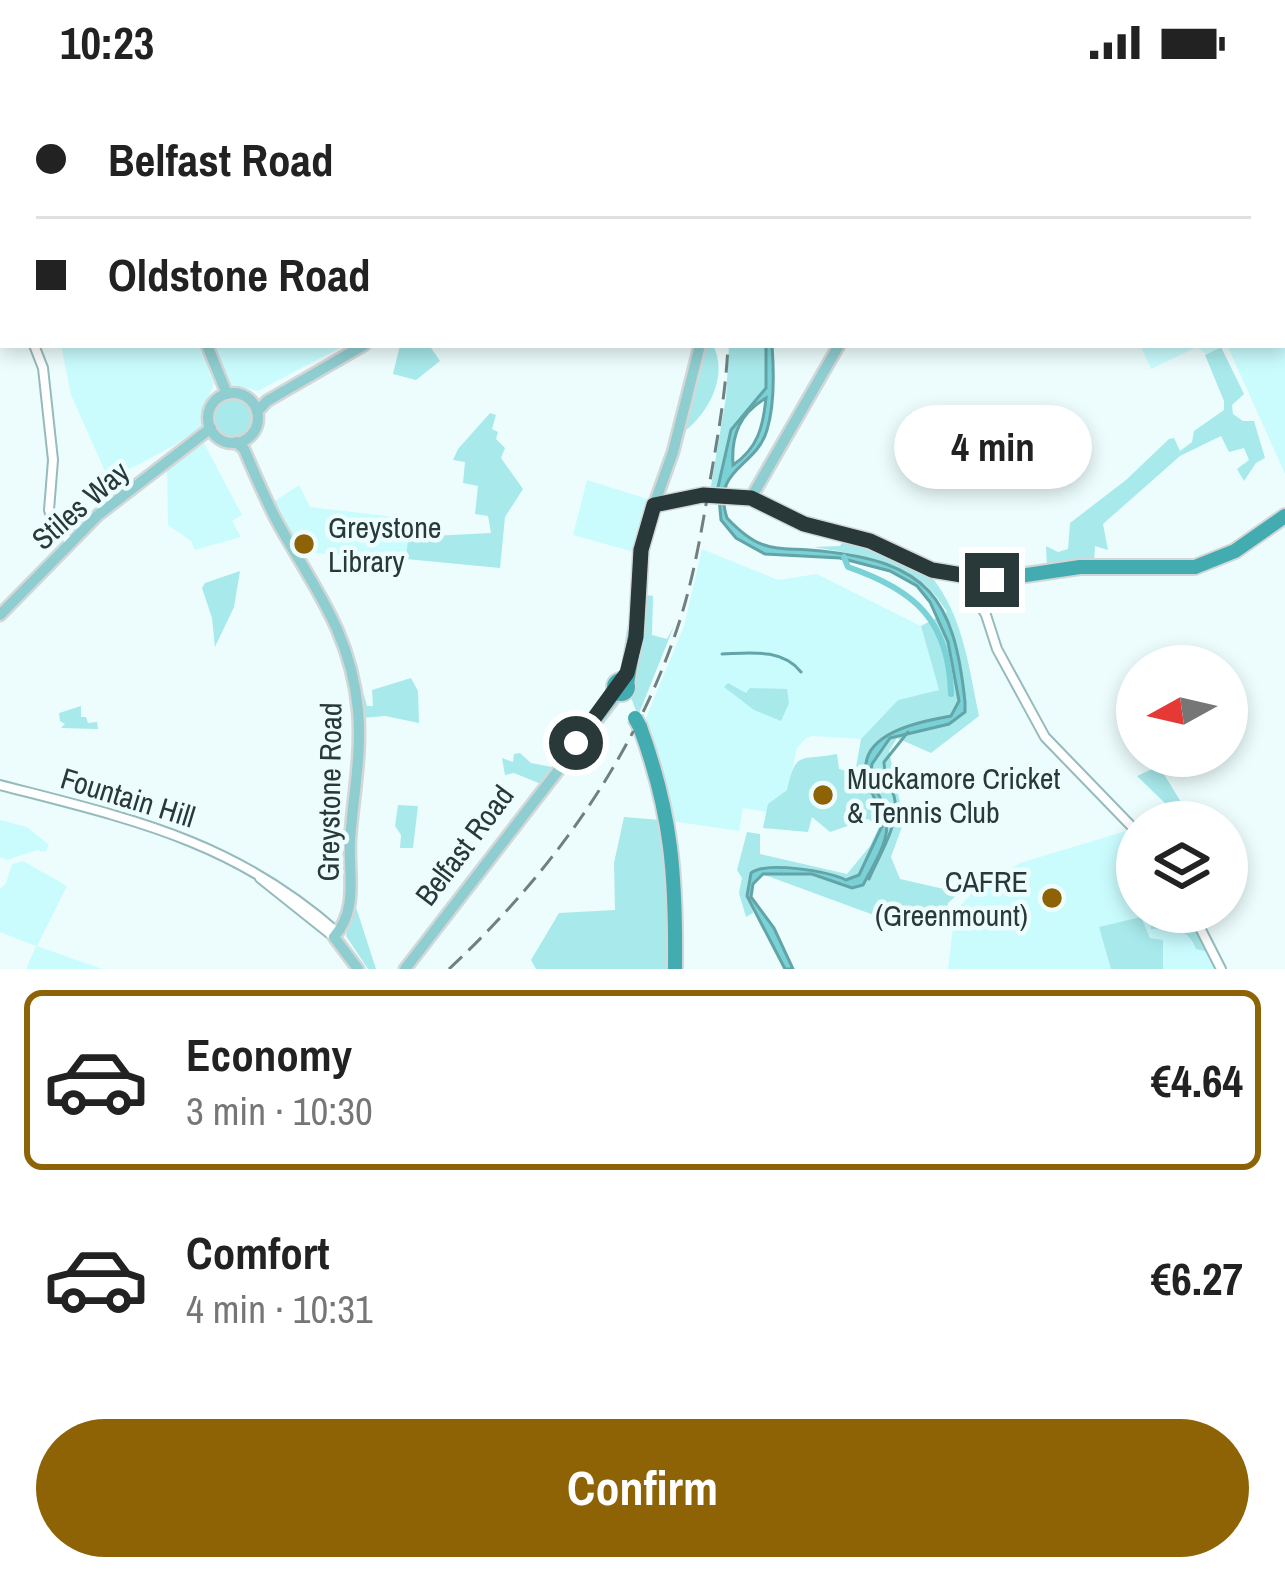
<!DOCTYPE html>
<html lang="en">
<head>
<meta charset="utf-8">
<style>
	:root { --surface:#fff; --page:#f2f2f2; --text:#222; --muted:#767676; --line:#e0e0e0; --accent:#8d6306 }
	body { margin:0; font-family:"Archivo Narrow",sans-serif; background:var(--page); color:var(--text); height:100vh; display:flex; flex-direction:column; font-size:45px; white-space:nowrap }
	* { box-sizing:border-box; margin:0 }
	p { font-size:39px; color:var(--muted) }
	.icon { flex:none; width:66px; height:66px; fill:none; stroke:currentColor; stroke-width:2; stroke-linecap:round; stroke-linejoin:round }
	.map { position:relative; height:885px; overflow:hidden }
	.details { display:flex; flex-direction:column; background:var(--surface); flex:1 }
	.details>* { flex:none }
	.top-card { position:absolute; left:0px; top:0px; width:1287px; height:264px; box-shadow:0 6px 18px #0003; display:grid; align-content:center; height:264px; padding:0 36px; background:var(--surface) }
	.needle { width:78px; rotate:262deg }
	.controls { position:absolute; left:1116px; top:561px; display:grid; gap:24px }
	.controls a { display:grid; place-items:center; width:132px; height:132px; border-radius:50%; background:var(--surface); box-shadow:0 6px 18px #0003; font-size:60px }
	.end { position:absolute; width:54px; height:54px; margin:-27px; border:15px solid #293939; background:#fff; box-shadow:0 0 0 6px #fff }
	.from { border-radius:50% }
	.bubble { position:absolute; height:84px; border-radius:42px; background:var(--surface); box-shadow:0 6px 18px #0003; font-size:39px; font-weight:700; line-height:84px; text-align:center }
	.top-card b { display:flex; align-items:center; gap:42px; height:114px; font-size:45px }
	.top-card b+b { border-top:3px solid var(--line) }
	.top-card i { width:30px; height:30px; background:var(--text) }
	ul { padding:21px 0 0; list-style:none }
	li { display:flex; align-items:center; gap:36px; height:180px; margin:0 24px 18px; padding:0 12px; border:6px solid transparent; border-radius:18px }
	li div { flex:1 }
	li b { display:block; font-size:45px }
	li em { font-style:normal; font-weight:700 }
	li.on { border-color:var(--accent) }
	li>.icon { width:108px; height:108px; stroke-width:1.5 }
	.button { display:flex; gap:24px; margin-top:auto; padding:24px 36px }
	.button a { flex:1; height:138px; border-radius:72px; background:var(--accent); color:#fff; font-size:48px; font-weight:700; line-height:138px; text-align:center }
	.status { display:flex; justify-content:space-between; align-items:center; height:84px; padding:0 60px; background:var(--surface); direction:ltr }
	.status svg { height:33px; fill:currentColor }
	.map>svg:first-child { display:block }
	.built { fill:#cafcfe }
	.green { fill:#a8e9eb }
	.water { fill:#7ad2d6; stroke:#62a4a7; stroke-width:3; fill-rule:evenodd }
	.lines { fill:none; stroke-linecap:round; stroke-linejoin:round }
	.stream { stroke:#62a4a7; stroke-width:3 }
	.canal { stroke:#7ad2d6; stroke-width:6 }
	.minor-casing { stroke:#95bbbc; stroke-width:12 }
	.major-casing { stroke:#d4d7d7; stroke-width:15 }
	.highway-casing { stroke:#d4d7d7; stroke-width:18 }
	.minor { stroke:#fff; stroke-width:8 }
	.major { stroke:#8ecdd0; stroke-width:10 }
	.highway { stroke:#43acb1; stroke-width:14 }
	.rail { stroke:#708080; stroke-width:3; stroke-dasharray:18 9; stroke-linecap:butt }
	.highway-bridge-casing { stroke:#d4d7d7; stroke-width:18; stroke-linecap:butt }
	.highway-bridge { stroke:#43acb1; stroke-width:14 }
	.route { stroke:#293939; stroke-width:15 }
	.poi-dot { fill:#8d6306; stroke:#edfdfd; stroke-width:4.5 }
	.labels { text-anchor:middle; dominant-baseline:central; stroke-width:9; stroke-linejoin:round; paint-order:stroke }
	.street-label { font-size:30px; fill:#293939; stroke:#edfdfd }
	.poi-label { font-size:30px; fill:#293939; stroke:#edfdfd; text-anchor:start }
</style>
</head>
<body>
<div class="status"><b>10:23</b><svg viewBox="0 0 49 12"><path d="M0 12V9h3v3zM5 12V6h3v6zM10 12V3h3v9zM15 12V0h3v12zM26 1h20v11H26zM47 4h2v5h-2z"/></svg></div>
<div class="map">
<svg width="1285" height="885" viewBox="0 0 1285 885">
	<rect width="100%" height="100%" fill="#edfdfd"/>
	<path class="built" d="M1285,185V390L1227,261H1284Z
		M61,261H201L214,300L203,326L202,342L175,361L122,389L120,384L109,388L104,385L71,311Z
		M212,261H345L258,307L230,300Z
		M1140,261H1225L1206,270L1197,263L1151,285Z
		M204,359L242,431L232,437L241,453L195,466L191,457L168,441L167,383Z
		M587,396L651,416L637,469L573,451Z
		M299,401L310,423L387,432L409,444L406,475L298,468L272,419Z
		M702,465L778,496L817,490L921,542L939,606L898,616L861,655L812,652L805,655L797,664L788,705L769,720L767,728L743,724L739,747L671,737L643,641L684,542Z
		M0,736L27,743L49,761L45,768L37,766L7,776L0,773Z
		M1129,746L1137,753V828H1188L1217,885H948L953,843L961,821L974,807L1020,779Z
		M23,777L67,802L37,862L102,885H26L36,862L0,848V805L6,799L12,780Z"/>
	<path class="green" d="M400,261H429L440,277L416,296L393,290Z
		M703,261H713C729,292 708,331 682,349Z
		M729,261H765L766,304L731,345L718,408H710L726,313Z
		M1221,263L1244,310L1232,321L1233,330L1243,337H1254L1265,374L1256,379L1244,397L1237,385L1249,376L1244,364L1229,368L1221,352L1180,372L1103,440L1108,466L1095,462L1094,479L1047,485L1046,462L1058,468L1068,465L1070,439L1126,396L1169,355L1174,354L1180,367L1192,358L1194,347L1224,326V317L1205,271Z
		M210 334a23 23 0 1 1 46 0a23 23 0 1 1-46 0Z
		M490,329L496,331L492,345L498,348L496,355L505,364L501,374L523,405L505,433L500,484L406,475L409,444L432,452L491,449L488,432L475,430L478,402L463,399L465,378L453,376L458,365Z
		M844,456C862,459 918,477 930,491C963,530 969,584 979,632L931,669L897,654L889,667L904,737L891,773L900,795L944,805L969,800L948,819L944,843L901,841L762,790L749,806L753,829L746,833L739,809L742,794L737,786L747,748L760,750V770L847,790L870,762L879,743L868,735L830,748L812,733L808,748L763,744L768,720L787,706C796,666 799,677 837,670L839,685L855,689L861,655L898,616L939,606L921,542L947,528C916,476 869,473 814,463L840,462Z
		M240,487L234,523L215,563L212,534L202,504L205,499Z
		M640,510L653,512L652,551L667,555L674,542L638,632L630,611Z
		M411,594L418,607L419,639L385,632L362,634L359,609L364,611L367,622H373L372,606Z
		M728,599L746,609L750,604L787,605L789,619L781,637L754,626L724,603Z
		M81,622V633H86L88,639L97,638L98,645L61,644L65,640L60,637L59,629Z
		M520,669L531,679L552,683L541,700L514,689L505,691L502,674L513,678L514,670Z
		M1159,682L1187,728L1174,738H1161L1172,726L1137,692Z
		M398,721L418,722L413,764H400L401,751L395,742Z
		M624,733L661,736L670,795L667,885H536L531,876L559,829L615,826L614,779Z
		M354,817L376,885H368L346,852Z
		M1149,828H1188L1208,868L1196,865C1188,843 1171,844 1151,845Z
		M1141,833L1150,854L1163,856V885H1111L1099,843Z"/>
	<path class="water" d="M766,261H772C774,288 775,320 767,346C756,384 711,384 727,434C763,472 776,462 821,467C928,478 954,513 965,618V628L949,640L890,654L872,680L870,695C898,741 888,755 863,801L852,804L812,790H763L753,800L751,813L774,844L793,885H785L747,812L751,789C767,777 827,787 846,796L859,791L884,738C879,722 870,708 867,693C856,649 922,637 951,632L959,617L948,558L930,518L917,502L890,487L840,474L765,470L736,454L721,436L718,403L731,346L766,304ZM766,314C763,343 758,364 733,381C731,351 740,329 766,314Z"/>
	<g class="lines">
		<path class="stream" d="M332,0L336,3
			M722,570C750,569 782,564 801,588
			M869,795C879,771 898,743 895,717C893,702 884,694 884,678L908,648"/>
		<path class="canal" d="M844,473L848,483C915,506 949,536 951,610"/>
		<g class="minor-casing">
			<path id="minor" d="M0,236L3,237
				M34,261L43,284L53,376L49,426L53,438L69,457
				M970,494L972,507L986,531L997,565L1045,653L1137,748
				M0,701C131,735 233,756 338,849
				M260,794L334,853
				M1192,828L1221,885"/>
		</g>
		<g class="major-casing">
			<path id="major" d="M85,0L86,3
				M711,3L712,0
				M992,3L994,0
				M207,261L227,310
				M208 334a25 25 0 1 1 50 0a25 25 0 1 1-50 0Z
				M257,328L267,317L364,261
				M236,358L244,365C255,391 266,417 279,441C315,505 351,550 358,626C362,670 353,713 350,756C348,790 359,825 334,853L358,885
				M751,414L839,261
				M654,421L673,368L700,261
				M0,531L98,431L211,344
				M405,885L618,609"/>
		</g>
		<g class="highway-casing">
			<path id="highway" d="M614 603a7 7 0 1 1 14 0a7 7 0 1 1-14 0Z
				M627,600L637,540L641,466L654,421L703,411L751,414L804,440L870,457L932,486L992,496L1080,483H1195L1235,467L1285,432
				M640,643C672,730 676,793 675,885"/>
		</g>
		<use href="#minor" class="minor"/>
		<use href="#major" class="major"/>
		<use href="#highway" class="highway"/>
		<path class="rail" d="M730,3L731,0
			M449,885C550,791 636,672 679,539C694,493 702,444 710,397C718,351 726,307 728,261"/>
		<g class="highway-bridge-casing">
			<path id="highway-bridge" d="M635,634L640,643"/>
		</g>
		<use href="#highway-bridge" class="highway-bridge"/>
	</g>
	<g class="lines">
		<path class="route" d="M576,659L627,589L636,553L641,466L654,421L703,411L751,414L804,440L870,457L932,486L992,496"/>
	</g>
	<g class="poi-dot">
		<circle cx="304" cy="460" r="12"/>
		<circle cx="823" cy="711" r="12"/>
		<circle cx="1052" cy="814" r="12"/>
	</g>
	<g class="labels">
		<g class="street-label">
			<text transform="translate(80 421) rotate(-41)">Stiles Way</text>
			<text transform="translate(329 708) rotate(-89)">Greystone Road</text>
			<text transform="translate(128 713) rotate(17)">Fountain Hill</text>
			<text transform="translate(464 761) rotate(-53)">Belfast Road</text>
		</g>
		<g class="poi-label">
			<text x="328" y="443">Greystone<tspan x="328" dy="34">Library</tspan></text>
			<text x="847" y="694">Muckamore Cricket<tspan x="847" dy="34">&amp; Tennis Club</tspan></text>
			<text x="1028" y="797" text-anchor="end">CAFRE<tspan x="1028" dy="34">(Greenmount)</tspan></text>
		</g>
	</g>
</svg>
<div class="controls">
<a><svg class="needle" viewBox="-14 -14 28 28"><path d="M0-13l5 13h-10z" fill="#e53935"/><path d="M0 13l5-13h-10z" fill="#767676"/></svg></a>
<a><svg class="icon" aria-label="layers" viewBox="0 0 24 24"><path d="M12 4l9 5-9 5-9-5zM3 14l9 5 9-5"/></svg></a>
</div>
<i class="end from" style="left:576px;top:659px"></i>
<i class="end" style="left:992px;top:496px"></i>
<div class="bubble" style="left:894px;top:321px;width:198px">4 min</div>
<div class="top-card">
<b><i class="from"></i>Belfast Road</b>
<b><i></i>Oldstone Road</b>
</div>
</div>
<section class="details">
<ul>
<li class="on"><svg class="icon" aria-label="car" viewBox="0 0 24 24"><path d="M5 17H2v-5l4-1 3-4h7l3 4 3 1v5h-3M9 17h6M6 11h13"/><circle cx="7" cy="17" r="2"/><circle cx="17" cy="17" r="2"/></svg><div><b>Economy</b><p>3 min · 10:30</p></div><em>€4.64</em></li>
<li><svg class="icon" aria-label="car" viewBox="0 0 24 24"><path d="M5 17H2v-5l4-1 3-4h7l3 4 3 1v5h-3M9 17h6M6 11h13"/><circle cx="7" cy="17" r="2"/><circle cx="17" cy="17" r="2"/></svg><div><b>Comfort</b><p>4 min · 10:31</p></div><em>€6.27</em></li>
</ul>
<div class="button"><a>Confirm</a></div>
</section>
</body>
</html>
